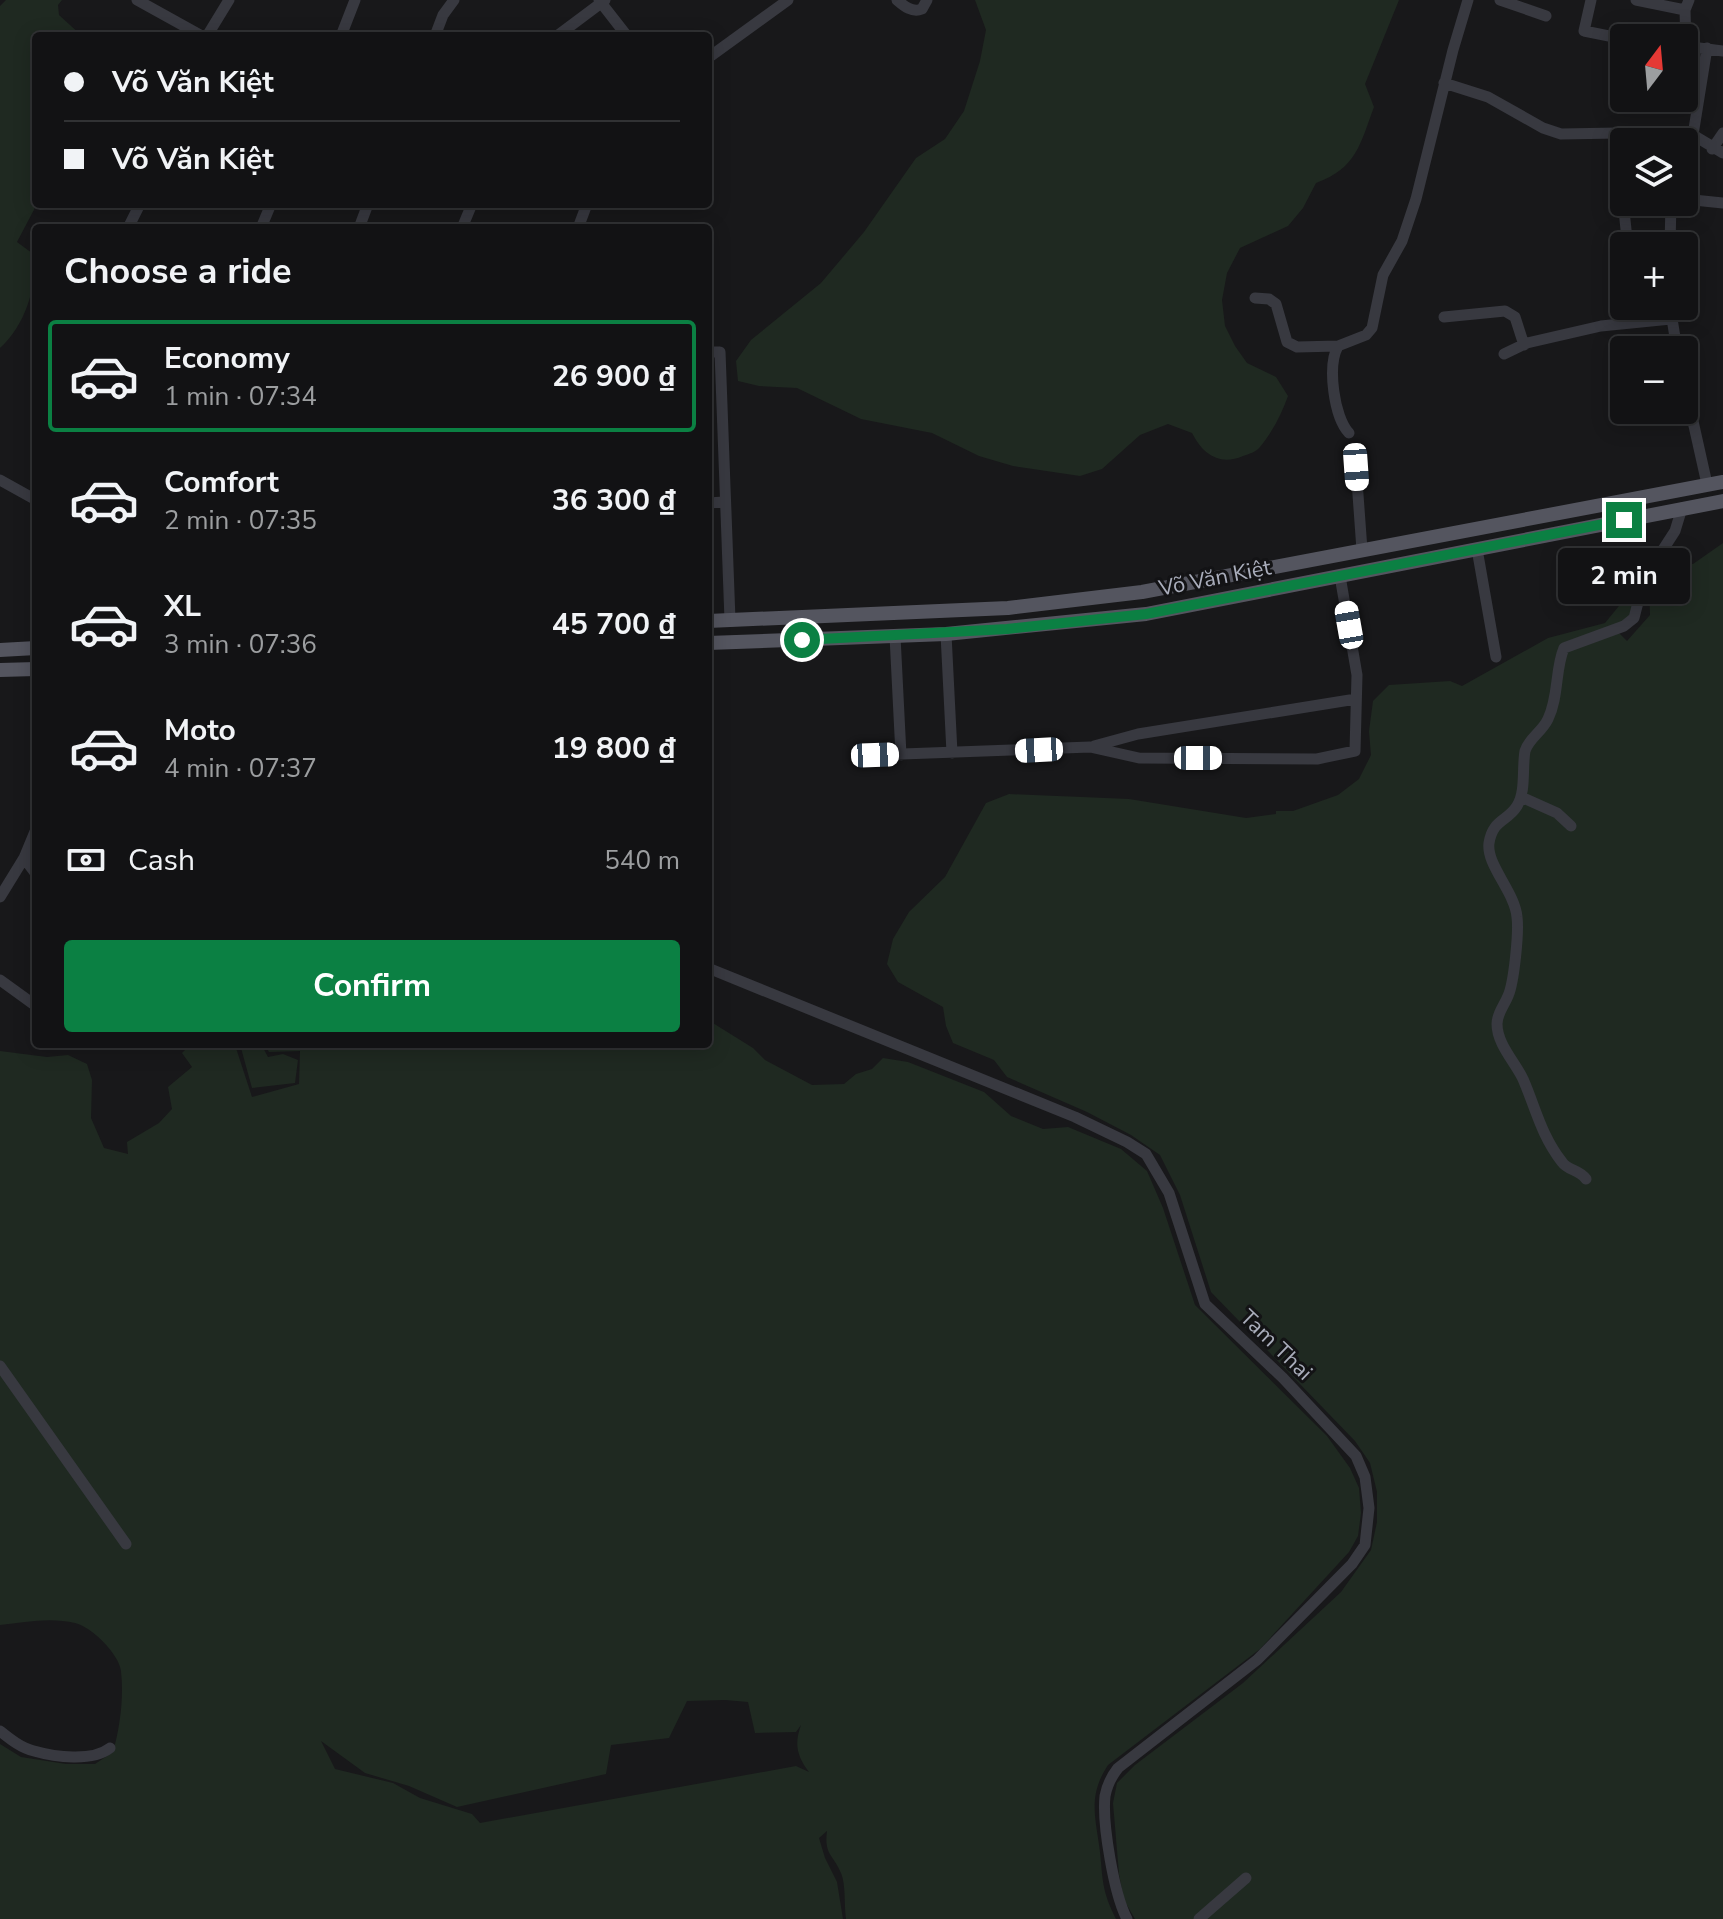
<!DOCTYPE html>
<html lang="en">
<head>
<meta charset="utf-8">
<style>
	:root { --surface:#121214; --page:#1b1b1d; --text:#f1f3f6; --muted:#9c9ea0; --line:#313234; --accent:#0b8043 }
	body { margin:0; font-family:"Nunito Sans",sans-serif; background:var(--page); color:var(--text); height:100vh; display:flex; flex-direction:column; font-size:30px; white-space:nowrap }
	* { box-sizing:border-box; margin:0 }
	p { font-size:26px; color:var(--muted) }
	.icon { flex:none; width:44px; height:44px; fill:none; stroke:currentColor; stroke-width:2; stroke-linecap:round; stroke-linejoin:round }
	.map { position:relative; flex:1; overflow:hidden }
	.sheet { position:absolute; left:32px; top:224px; width:680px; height:824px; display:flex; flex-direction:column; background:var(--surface); border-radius:8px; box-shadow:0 4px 20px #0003,0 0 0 2px var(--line) }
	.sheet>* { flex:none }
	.banner { position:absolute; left:32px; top:32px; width:680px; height:176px; border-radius:8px; box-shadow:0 4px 20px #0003,0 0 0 2px var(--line); display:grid; align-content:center; height:176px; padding:0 32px; background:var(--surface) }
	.needle { width:52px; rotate:16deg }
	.fabs { position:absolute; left:1610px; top:24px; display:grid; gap:16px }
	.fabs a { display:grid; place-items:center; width:88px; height:88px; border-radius:8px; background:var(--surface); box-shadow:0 4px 20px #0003,0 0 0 2px var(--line); font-size:40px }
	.end { position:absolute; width:36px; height:36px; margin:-18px; border:10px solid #0b8043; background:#fff; box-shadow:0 0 0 4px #fff }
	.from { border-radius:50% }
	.bubble { position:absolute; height:56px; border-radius:8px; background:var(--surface); box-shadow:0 4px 20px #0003,0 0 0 2px var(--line); font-size:26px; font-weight:700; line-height:56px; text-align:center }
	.car { position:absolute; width:24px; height:48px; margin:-24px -12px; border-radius:10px; box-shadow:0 0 6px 2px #0007; background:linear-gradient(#fff 24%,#345 0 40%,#fff 0 76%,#345 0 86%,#fff 0) }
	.banner b { display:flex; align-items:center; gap:28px; height:76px; font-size:30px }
	.banner b+b { border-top:2px solid var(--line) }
	.banner i { width:20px; height:20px; background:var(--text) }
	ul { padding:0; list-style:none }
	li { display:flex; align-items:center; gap:24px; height:112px; margin:0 16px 12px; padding:0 16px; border:4px solid transparent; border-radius:8px }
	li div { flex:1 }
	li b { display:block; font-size:30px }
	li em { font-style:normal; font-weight:700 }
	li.selected { border-color:var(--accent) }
	li>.icon { width:72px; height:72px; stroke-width:1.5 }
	h2 { padding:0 32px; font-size:36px; line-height:96px }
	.pay { display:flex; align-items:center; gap:20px; height:88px; padding:0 32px; font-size:30px }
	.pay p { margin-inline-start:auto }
	.primary-button { display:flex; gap:16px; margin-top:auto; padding:16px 32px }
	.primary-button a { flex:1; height:92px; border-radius:8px; background:var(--accent); color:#fff; font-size:32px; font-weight:700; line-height:92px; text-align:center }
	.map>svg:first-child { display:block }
	.green { fill:#1f2921; fill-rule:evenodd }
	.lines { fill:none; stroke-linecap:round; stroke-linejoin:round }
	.minor { stroke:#383940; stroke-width:11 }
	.major { stroke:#54555f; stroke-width:14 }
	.route { stroke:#0b8043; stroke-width:10 }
	.labels { text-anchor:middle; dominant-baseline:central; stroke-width:6; stroke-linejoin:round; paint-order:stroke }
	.street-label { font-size:22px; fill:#a9adbb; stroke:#131315 }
</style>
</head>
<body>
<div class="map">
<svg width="1723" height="1919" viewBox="0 0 1723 1919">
	<rect width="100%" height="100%" fill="#18181a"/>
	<path class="green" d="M6,0H62L58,5L59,15L82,36H36L37,204L17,242L36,256C36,288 25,326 0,348V6Z
		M975,0H1399L1365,84L1374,107C1360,144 1357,168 1316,183L1303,208L1288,226L1240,248L1227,273L1222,300L1225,326L1235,346L1247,363L1276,377L1288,396C1282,413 1272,433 1260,447C1256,452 1249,454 1243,456C1220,466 1203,455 1192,433L1168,424L1140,435L1102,469L1080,476L1013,466L979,456L932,433L861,419L797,388L759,386L738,381L736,361L751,340L821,283L864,232L916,158L945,139L964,111L980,61L986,30Z
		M1723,543V1919H1135L1124,1900L1119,1874L1113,1803L1117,1783L1135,1765L1243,1683L1341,1592L1371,1550L1377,1522V1492L1370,1463L1355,1441L1211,1292L1180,1195L1160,1155L1131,1135L1087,1112L1007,1077L994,1060L953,1043L946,1026L943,1007L898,982L887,964L893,939L909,912L945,877L986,803L1009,794L1129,799L1246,818L1276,814V811H1293L1338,795L1359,779L1371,755L1369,731L1373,701L1389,685L1450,681L1462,686L1548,638L1605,623L1632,590L1634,605L1629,624L1618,632L1627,641L1650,615L1649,582L1673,563L1693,564Z
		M708,1020L753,1048L765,1060L812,1085L844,1084L856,1074L872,1069L883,1058L908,1062L984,1092L1011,1116L1043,1129L1068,1127L1121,1149L1147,1171L1163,1208L1195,1305L1327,1436L1350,1468L1359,1488L1361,1513L1358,1536L1349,1552L1260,1649L1108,1765C1087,1797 1096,1818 1100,1852C1103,1882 1102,1891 1116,1919H846C844,1905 846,1885 841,1873C833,1854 824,1855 827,1831L819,1838L825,1858L837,1882L843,1919H0V1744L21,1757L66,1764H95L113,1752C120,1727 124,1697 121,1671C119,1654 92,1627 75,1623C51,1617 25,1622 0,1625V1051L47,1057L68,1055L87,1064L92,1080L91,1118L104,1148L128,1154L127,1142L159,1123L172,1109L168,1087L192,1067L182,1053L191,1044H231L236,1048L252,1097L299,1084L300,1051L269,1052L264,1044H708ZM725,1700L748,1702L755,1733L796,1732L801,1725C794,1744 797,1756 809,1772L796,1766L480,1823L472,1814L420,1798L393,1783L335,1769L321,1741L365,1773L409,1786L457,1807L606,1774L611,1745L669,1738L687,1701Z
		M236,1044H261L268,1057L283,1054L298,1060L295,1083L252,1088L241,1048Z"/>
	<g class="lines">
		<path class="minor" d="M137,0L202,36
			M599,0L627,36
			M897,0C904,6 912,13 922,9L927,0
			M1500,0L1546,16
			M1591,0L1584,31L1624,39
			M1636,0L1685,10
			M207,36L229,0
			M341,36L355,0
			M435,36L443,15L454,0
			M557,36L605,0
			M1684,46L1723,51
			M1686,46L1685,10L1689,0
			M708,58L788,0
			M1444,83L1488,97L1543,128L1561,134L1676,132L1693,135L1723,153
			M1693,135L1707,48
			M1712,149L1723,133
			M1622,191L1627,239L1630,246
			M1684,199L1723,203
			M128,228L140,204
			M261,228L271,204
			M359,228L368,204
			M462,228L472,204
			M578,228L587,204
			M1670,246L1671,202
			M1255,298L1269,299L1276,304L1287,342L1297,347L1338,346
			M1670,306L1677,350
			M1444,317L1505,311L1515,317L1524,345
			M708,352H720L730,620
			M1504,354L1527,343L1601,326L1671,319
			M1684,381L1707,484
			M1349,433C1334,417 1327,366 1338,346L1366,335L1372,328L1383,275L1402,241L1416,199L1453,50L1468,0
			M1358,460L1356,467L1362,550
			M0,480L36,500
			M708,503L724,502
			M1477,549L1496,657
			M946,634L952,753
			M895,636L901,755
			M1094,746L1138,734L1356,699
			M875,755L1090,747L1139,758L1317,759L1355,751L1357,675L1340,576
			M1521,797L1557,813L1571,826
			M24,858L36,874
			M0,897L24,858L36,829
			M708,968L1075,1117L1127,1142L1146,1154L1169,1193L1205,1304L1283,1378L1356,1456L1365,1477L1369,1508L1365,1545L1352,1564L1257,1660L1118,1768C1111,1777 1107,1785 1105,1796C1102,1824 1114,1894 1127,1919
			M0,980L36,1006
			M1586,1179C1579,1169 1568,1171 1562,1162C1541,1135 1536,1109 1523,1079C1515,1062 1497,1044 1497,1024C1497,1013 1504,1006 1508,996C1514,983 1519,932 1517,917C1515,892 1486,865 1489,843C1493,819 1507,822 1517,806C1526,792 1522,768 1525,751C1529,738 1542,732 1548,719C1559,696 1555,669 1564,648L1624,626L1634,618L1644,579L1675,531L1682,508
			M0,1366L126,1544
			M0,1731C10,1739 21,1748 34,1751C55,1757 92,1762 110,1748
			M1199,1919L1246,1878"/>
		<path class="major" d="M708,621L1008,608L1142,592L1723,482
			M708,643L946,634L1146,614L1723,501
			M0,650L36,648
			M0,670L36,669"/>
	</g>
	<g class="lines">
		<path class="route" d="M802,640L1007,629L1146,614L1624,520"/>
	</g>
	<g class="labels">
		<g class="street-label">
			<text transform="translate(1215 578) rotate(-11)">Võ Văn Kiệt</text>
			<text transform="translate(1276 1345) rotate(44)">Tam Thai</text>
		</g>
	</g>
</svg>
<div class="fabs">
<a><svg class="needle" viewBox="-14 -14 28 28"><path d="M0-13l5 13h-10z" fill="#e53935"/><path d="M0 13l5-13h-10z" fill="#9c9ea0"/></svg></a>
<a><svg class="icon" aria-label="layers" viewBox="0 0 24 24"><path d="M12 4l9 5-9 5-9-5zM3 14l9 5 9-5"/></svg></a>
<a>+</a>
<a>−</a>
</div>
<i class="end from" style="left:802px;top:640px"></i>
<i class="end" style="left:1624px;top:520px"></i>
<div class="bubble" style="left:1558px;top:548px;width:132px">2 min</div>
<i class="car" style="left:1356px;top:467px;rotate:176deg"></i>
<i class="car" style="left:1349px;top:625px;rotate:350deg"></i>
<i class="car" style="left:1039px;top:750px;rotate:267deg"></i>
<i class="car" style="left:875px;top:755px;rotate:88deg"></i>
<i class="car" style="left:1198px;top:758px;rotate:90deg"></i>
<div class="banner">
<b><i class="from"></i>Võ Văn Kiệt</b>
<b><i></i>Võ Văn Kiệt</b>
</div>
<section class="sheet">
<h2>Choose a ride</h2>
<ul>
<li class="selected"><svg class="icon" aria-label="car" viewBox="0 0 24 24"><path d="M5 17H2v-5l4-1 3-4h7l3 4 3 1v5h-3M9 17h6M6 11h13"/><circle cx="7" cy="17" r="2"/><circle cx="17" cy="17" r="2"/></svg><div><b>Economy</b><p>1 min · 07:34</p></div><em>26 900 ₫</em></li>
<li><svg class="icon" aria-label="car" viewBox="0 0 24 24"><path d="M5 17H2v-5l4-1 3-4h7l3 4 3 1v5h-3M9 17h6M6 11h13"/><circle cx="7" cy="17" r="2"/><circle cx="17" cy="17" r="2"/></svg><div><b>Comfort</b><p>2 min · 07:35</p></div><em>36 300 ₫</em></li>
<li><svg class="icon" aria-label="car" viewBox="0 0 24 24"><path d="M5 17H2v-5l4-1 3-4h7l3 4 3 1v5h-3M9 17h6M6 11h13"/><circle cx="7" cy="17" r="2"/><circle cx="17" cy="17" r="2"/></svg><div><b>XL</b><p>3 min · 07:36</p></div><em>45 700 ₫</em></li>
<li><svg class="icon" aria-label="car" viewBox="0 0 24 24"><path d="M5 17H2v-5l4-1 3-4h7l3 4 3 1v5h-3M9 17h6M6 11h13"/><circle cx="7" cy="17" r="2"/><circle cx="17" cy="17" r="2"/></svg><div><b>Moto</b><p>4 min · 07:37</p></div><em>19 800 ₫</em></li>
</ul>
<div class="pay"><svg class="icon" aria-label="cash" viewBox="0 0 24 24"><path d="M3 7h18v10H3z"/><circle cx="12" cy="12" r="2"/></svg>Cash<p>540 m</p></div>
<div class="primary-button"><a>Confirm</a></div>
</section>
</div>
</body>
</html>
